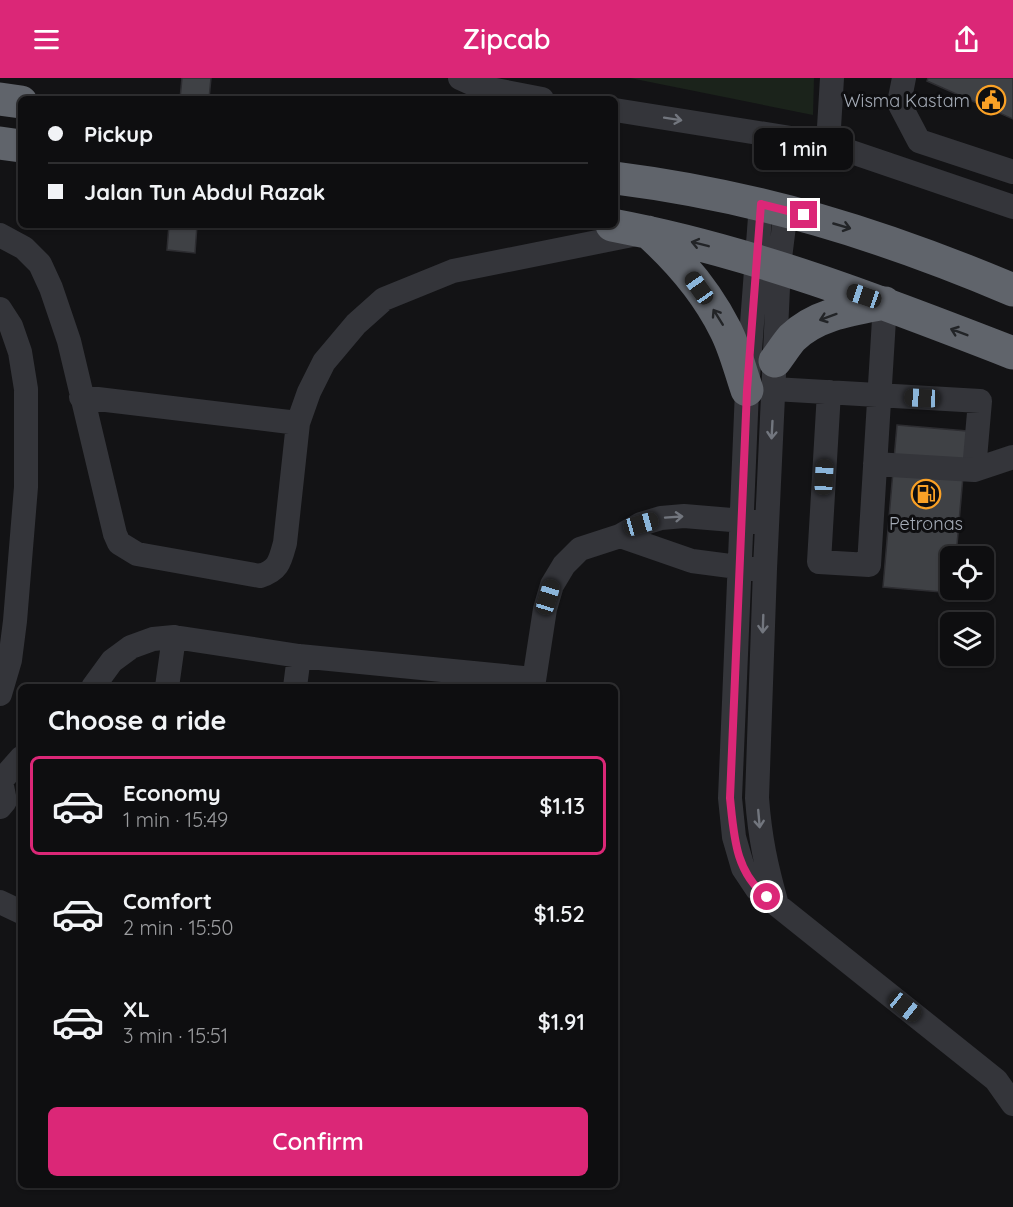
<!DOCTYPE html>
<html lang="en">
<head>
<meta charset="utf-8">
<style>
	:root { --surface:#0e0e10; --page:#171719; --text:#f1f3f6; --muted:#9b9c9f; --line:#2e2e30; --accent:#db2777 }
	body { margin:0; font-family:Quicksand,sans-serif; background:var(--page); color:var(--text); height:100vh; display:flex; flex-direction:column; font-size:22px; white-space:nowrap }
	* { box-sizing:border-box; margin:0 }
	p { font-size:20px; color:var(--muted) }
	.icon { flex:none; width:33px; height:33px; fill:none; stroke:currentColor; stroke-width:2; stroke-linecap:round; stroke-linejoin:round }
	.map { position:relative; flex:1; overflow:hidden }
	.panel { position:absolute; left:18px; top:606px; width:600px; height:504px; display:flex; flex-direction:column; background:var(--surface); border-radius:9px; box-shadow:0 2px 4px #0004,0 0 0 2px var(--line) }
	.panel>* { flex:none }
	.guide { position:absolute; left:18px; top:18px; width:600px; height:132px; border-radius:9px; box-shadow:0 2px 4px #0004,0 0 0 2px var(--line); display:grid; align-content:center; height:132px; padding:0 30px; background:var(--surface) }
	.controls { position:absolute; left:940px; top:468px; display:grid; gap:12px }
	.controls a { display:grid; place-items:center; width:54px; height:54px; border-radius:9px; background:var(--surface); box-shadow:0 2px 4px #0004,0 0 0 2px var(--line); font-size:30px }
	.end { position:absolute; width:27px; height:27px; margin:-14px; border:8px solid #db2777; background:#fff; box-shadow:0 0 0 3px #fff }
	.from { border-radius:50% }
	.bubble { position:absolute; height:42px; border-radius:9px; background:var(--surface); box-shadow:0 2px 4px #0004,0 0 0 2px var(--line); font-size:20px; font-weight:600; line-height:42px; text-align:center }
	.car { position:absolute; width:18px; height:36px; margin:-18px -9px; border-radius:8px; box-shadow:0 0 4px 2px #0007; background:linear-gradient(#222 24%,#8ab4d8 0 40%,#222 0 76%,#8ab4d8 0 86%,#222 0) }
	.guide b { display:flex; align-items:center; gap:21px; height:57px; font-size:22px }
	.guide b+b { border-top:2px solid var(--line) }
	.guide i { width:15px; height:15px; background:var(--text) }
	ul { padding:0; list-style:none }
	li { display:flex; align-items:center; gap:18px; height:99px; margin:0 12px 9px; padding:0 18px; border:3px solid transparent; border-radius:9px }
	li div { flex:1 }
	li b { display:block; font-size:22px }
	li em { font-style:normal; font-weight:600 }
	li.on { border-color:var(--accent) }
	li>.icon { width:54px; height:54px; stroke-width:1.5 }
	h2 { padding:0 30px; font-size:27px; line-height:72px }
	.button { display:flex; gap:12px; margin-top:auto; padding:12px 30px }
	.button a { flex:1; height:69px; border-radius:9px; background:var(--accent); color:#fff; font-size:24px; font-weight:600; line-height:69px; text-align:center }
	header { display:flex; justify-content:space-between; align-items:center; height:78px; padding:0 30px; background:var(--accent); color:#fff; font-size:27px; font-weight:600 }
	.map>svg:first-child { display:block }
	.green { fill:#1b231b }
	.building { fill:#3f4145; stroke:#2d2d31; stroke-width:1.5 }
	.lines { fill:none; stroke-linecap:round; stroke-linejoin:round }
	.minor { stroke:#34353a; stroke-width:24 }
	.highway { stroke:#60646b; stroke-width:33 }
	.oneway { stroke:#72767e }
	.oneway2 { stroke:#222427 }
	.route { stroke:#db2777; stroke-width:8 }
	.labels { text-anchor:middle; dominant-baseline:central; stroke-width:6; stroke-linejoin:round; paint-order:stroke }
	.poi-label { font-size:18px; fill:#a4abb6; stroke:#0e0e10; text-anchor:end }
</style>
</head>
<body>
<header><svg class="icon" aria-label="menu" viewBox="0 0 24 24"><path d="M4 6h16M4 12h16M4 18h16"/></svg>Zipcab<svg class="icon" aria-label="share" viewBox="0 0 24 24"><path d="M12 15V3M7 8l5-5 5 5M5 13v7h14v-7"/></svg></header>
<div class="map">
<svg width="1013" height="1129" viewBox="0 0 1013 1129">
	<rect width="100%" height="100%" fill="#131315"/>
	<path class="green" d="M630,0H814L813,37Z"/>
	<path class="building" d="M182,0H211L209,21H180Z
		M928,0H1013V41L927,3Z
		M169,147H197L195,175L167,172Z
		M897,347L967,353L956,478H951V512H953V515L883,509Z"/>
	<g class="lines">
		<path class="minor" d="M460,0L480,9L542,21
			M904,0L899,25L919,63L1013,94
			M615,32L828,66L1013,129
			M828,66L832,0
			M761,126L747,312L730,720L734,759L743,790L757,811L996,1002L1013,1026
			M0,157L24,170L40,186L51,210L69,263L115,456L119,465L137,476L260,498C279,492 280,483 285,465L298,345L309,314L324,284L356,246L384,221L453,193L637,156
			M0,231L11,248L20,274L26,311V409L15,543L10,582L0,616
			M774,311L980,323L974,392
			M829,314L819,484L869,487L885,225
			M81,319L298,345
			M875,386L974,392L1013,379
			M620,458L692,483L753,491
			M93,609L112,583L131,569L153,561L174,559L299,578L534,601
			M167,609L174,559
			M295,609L299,578
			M533,609L545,531L552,507L564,487L580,471L620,458L641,446L661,440L684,438L756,444
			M0,729L5,723L1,703L21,680
			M0,824L21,834
			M777,827C766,788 760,760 757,720L765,491L779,188L786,132"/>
		<path class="highway" d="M0,21L21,24
			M0,65L21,68
			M615,100C757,118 881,156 1013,212
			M612,147C751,173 882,224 1013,275
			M648,154C678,181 707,215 725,251C735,270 740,292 747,312
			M775,283C781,275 786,267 792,260C816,236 853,231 885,225"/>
	</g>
	<defs><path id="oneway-shaft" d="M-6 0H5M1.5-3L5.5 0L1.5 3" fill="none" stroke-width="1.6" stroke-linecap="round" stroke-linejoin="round" transform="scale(1.5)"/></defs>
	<g class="oneway">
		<use href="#oneway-shaft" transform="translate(673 41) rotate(9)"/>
		<use href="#oneway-shaft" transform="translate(772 352) rotate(93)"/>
		<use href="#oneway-shaft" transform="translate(674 439) rotate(-4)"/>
		<use href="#oneway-shaft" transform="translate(763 546) rotate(92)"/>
		<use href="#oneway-shaft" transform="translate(759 741) rotate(85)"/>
	</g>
	<g class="oneway2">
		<use href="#oneway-shaft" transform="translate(842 148) rotate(16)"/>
		<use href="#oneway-shaft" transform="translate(700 166) rotate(-166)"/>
		<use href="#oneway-shaft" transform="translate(718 239) rotate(-122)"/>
		<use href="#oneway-shaft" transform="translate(828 239) rotate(160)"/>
		<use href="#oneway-shaft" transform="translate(959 254) rotate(-159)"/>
	</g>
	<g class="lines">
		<path class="route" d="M767,819C735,794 734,758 730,720L747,312L761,126L804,137"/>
	</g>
	<defs>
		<g id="civic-ring" transform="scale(1.5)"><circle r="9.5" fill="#0e0e10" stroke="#faa126" stroke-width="1.5"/><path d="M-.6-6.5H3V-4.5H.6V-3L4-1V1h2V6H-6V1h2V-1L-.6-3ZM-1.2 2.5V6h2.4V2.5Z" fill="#faa126"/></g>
		<g id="fuel-ring" transform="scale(1.5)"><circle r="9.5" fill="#0e0e10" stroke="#faa126" stroke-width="1.5"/><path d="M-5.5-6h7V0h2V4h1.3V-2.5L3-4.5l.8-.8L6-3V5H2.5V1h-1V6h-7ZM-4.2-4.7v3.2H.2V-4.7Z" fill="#faa126"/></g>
	</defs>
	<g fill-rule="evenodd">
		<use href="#civic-ring" x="991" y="22"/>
		<use href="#fuel-ring" x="926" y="416"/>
	</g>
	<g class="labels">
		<g class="poi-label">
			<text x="970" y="22">Wisma Kastam</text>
			<text x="926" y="445" text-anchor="middle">Petronas</text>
		</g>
	</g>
</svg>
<div class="controls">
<a><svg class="icon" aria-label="locate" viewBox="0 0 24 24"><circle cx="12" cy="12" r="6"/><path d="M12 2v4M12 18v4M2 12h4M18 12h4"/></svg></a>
<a><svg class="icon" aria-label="layers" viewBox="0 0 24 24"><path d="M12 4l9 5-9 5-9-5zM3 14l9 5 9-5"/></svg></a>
</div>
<i class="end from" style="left:767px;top:819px"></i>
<i class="end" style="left:804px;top:137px"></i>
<div class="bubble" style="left:754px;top:50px;width:99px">1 min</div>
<i class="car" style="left:699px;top:210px;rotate:325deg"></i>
<i class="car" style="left:864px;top:218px;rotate:289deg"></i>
<i class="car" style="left:922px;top:320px;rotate:273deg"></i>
<i class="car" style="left:824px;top:399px;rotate:3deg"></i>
<i class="car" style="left:641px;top:446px;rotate:74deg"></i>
<i class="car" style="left:548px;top:519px;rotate:17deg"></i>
<i class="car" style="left:905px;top:929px;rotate:129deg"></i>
<div class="guide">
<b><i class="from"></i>Pickup</b>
<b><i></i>Jalan Tun Abdul Razak</b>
</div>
<section class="panel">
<h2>Choose a ride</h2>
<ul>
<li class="on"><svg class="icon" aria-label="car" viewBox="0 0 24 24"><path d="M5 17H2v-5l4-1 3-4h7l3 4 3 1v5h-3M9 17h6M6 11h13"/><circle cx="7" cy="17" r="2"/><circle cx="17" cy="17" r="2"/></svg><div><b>Economy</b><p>1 min · 15:49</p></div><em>$1.13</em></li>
<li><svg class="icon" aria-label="car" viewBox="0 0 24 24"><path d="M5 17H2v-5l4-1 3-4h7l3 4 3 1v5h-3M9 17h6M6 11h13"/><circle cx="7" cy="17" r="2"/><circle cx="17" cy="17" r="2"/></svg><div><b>Comfort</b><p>2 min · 15:50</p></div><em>$1.52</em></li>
<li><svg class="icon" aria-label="car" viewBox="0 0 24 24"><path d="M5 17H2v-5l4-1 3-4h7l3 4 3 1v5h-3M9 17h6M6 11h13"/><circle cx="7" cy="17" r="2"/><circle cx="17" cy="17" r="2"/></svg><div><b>XL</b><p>3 min · 15:51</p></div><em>$1.91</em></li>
</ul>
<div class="button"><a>Confirm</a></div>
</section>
</div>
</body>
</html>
